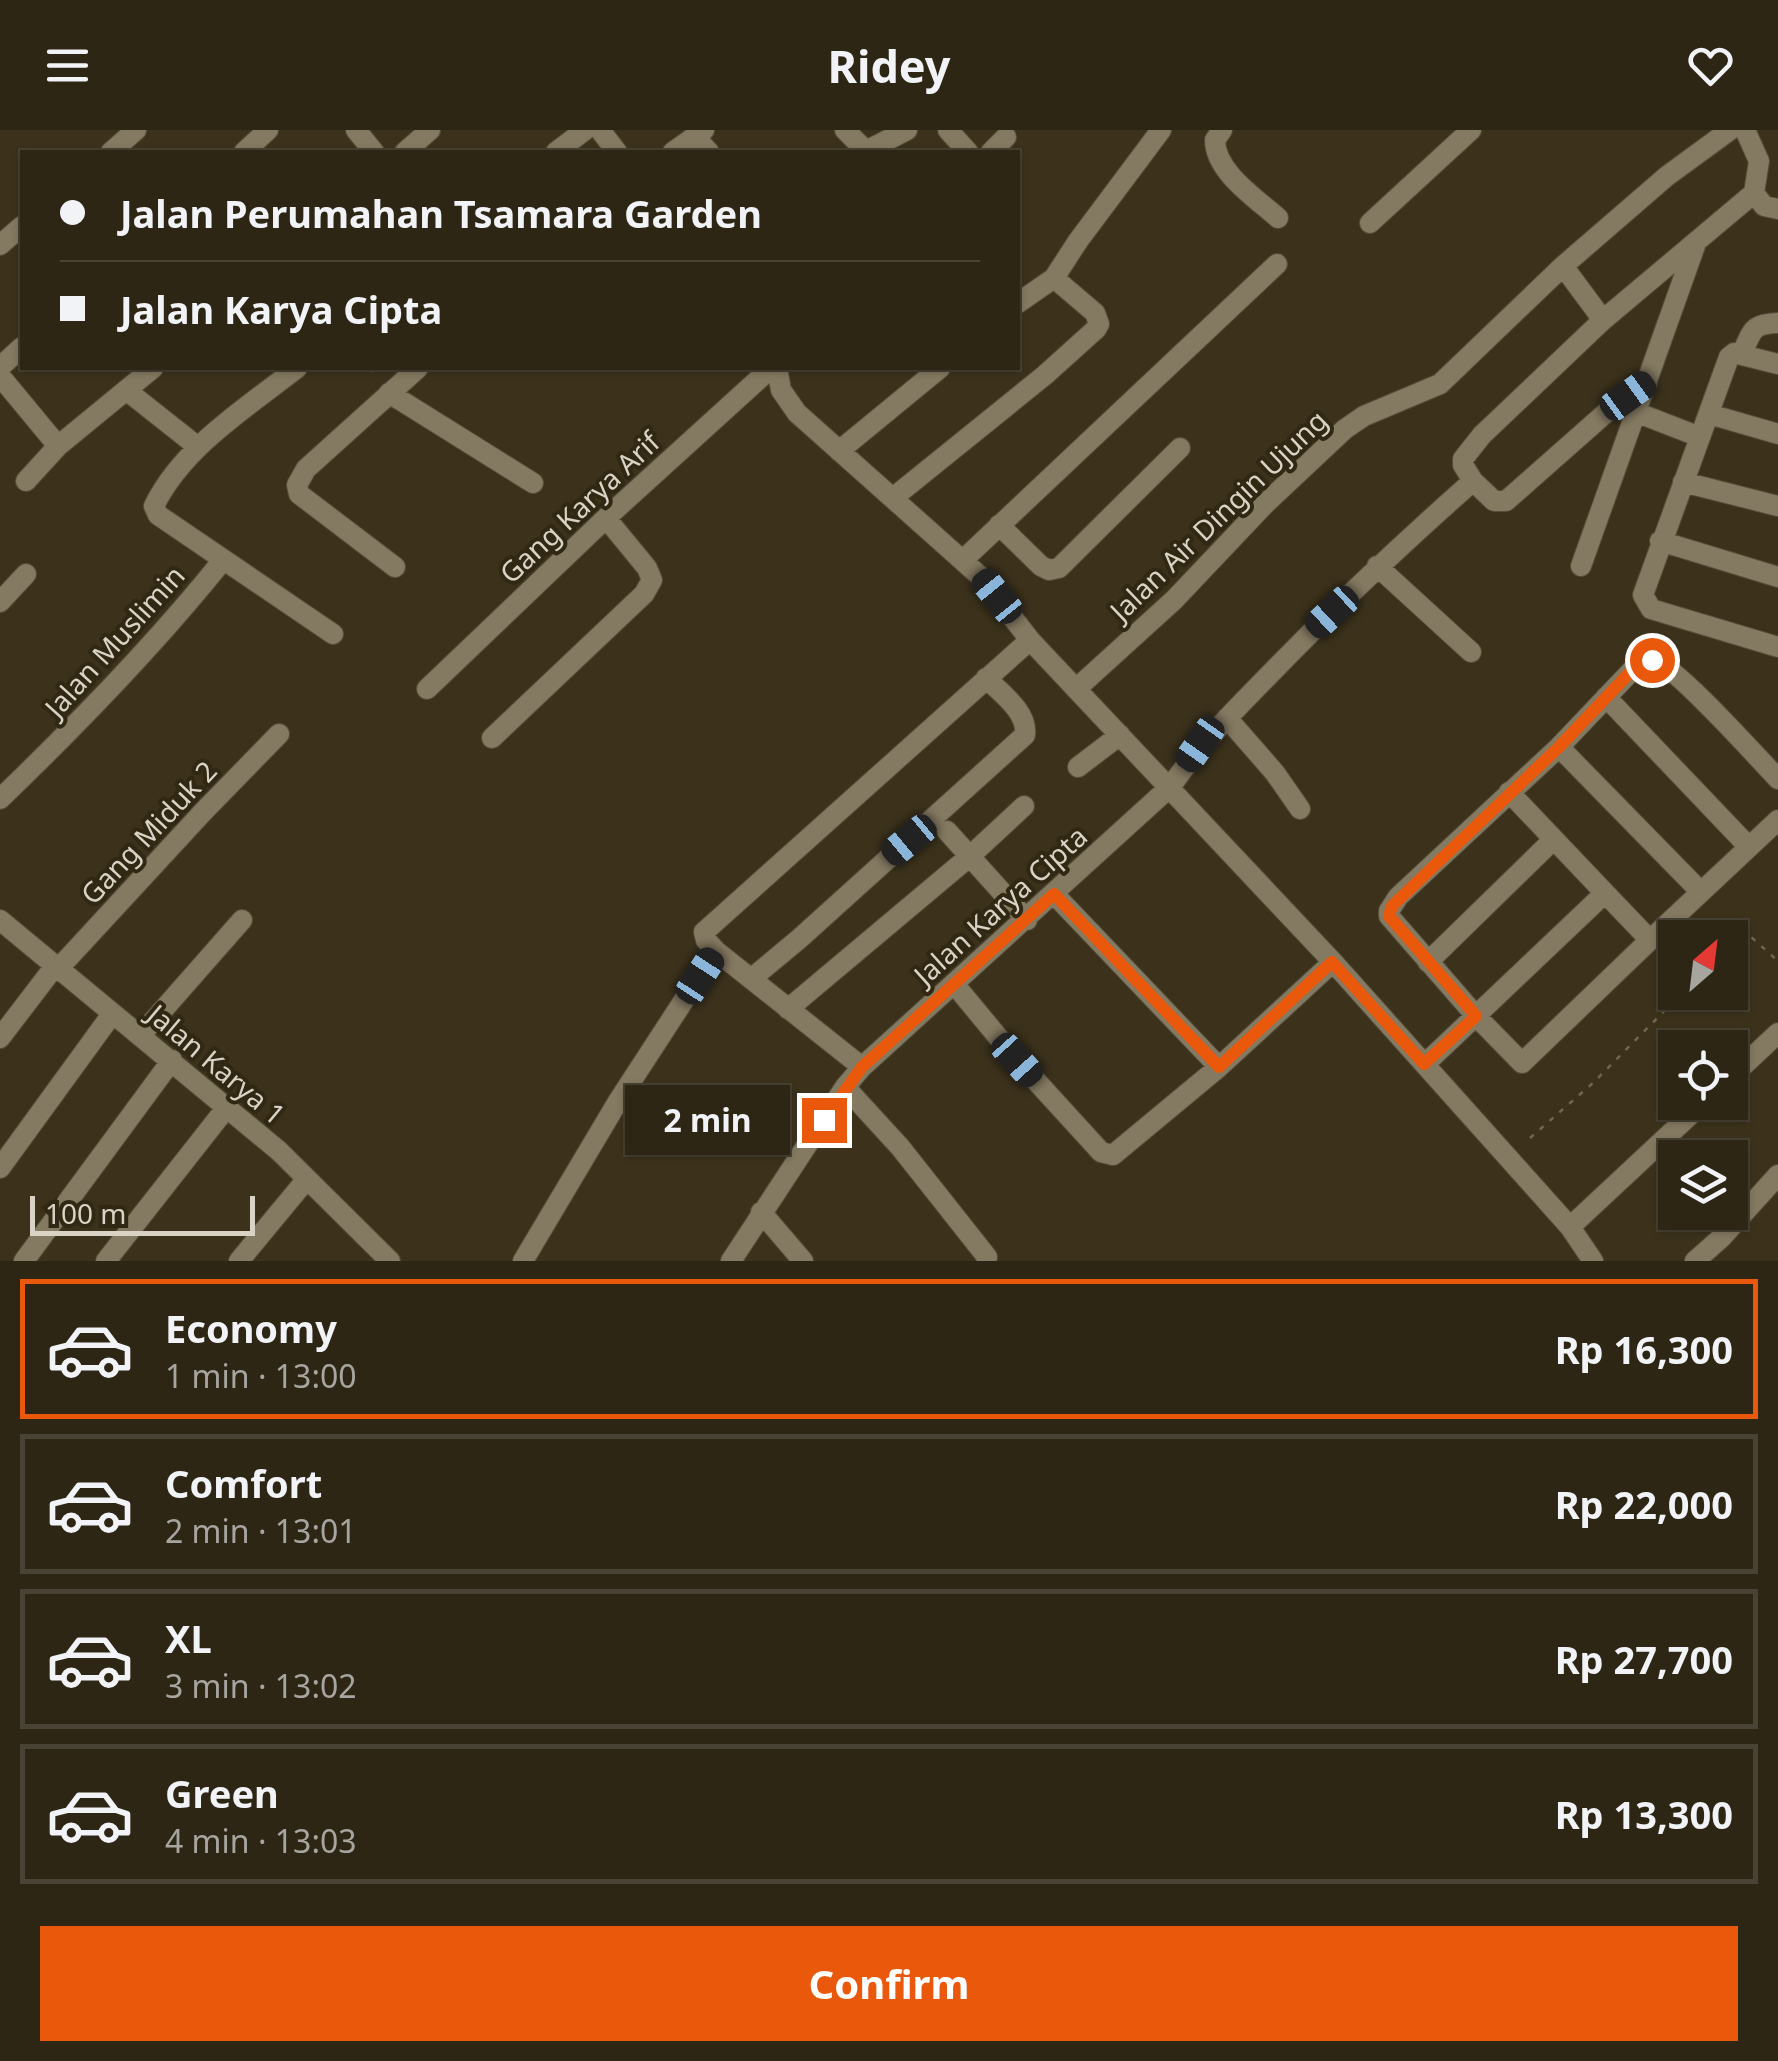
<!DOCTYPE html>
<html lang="en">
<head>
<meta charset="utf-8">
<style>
	:root { --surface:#2d2615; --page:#393222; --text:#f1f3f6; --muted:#a7a5a0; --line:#484334; --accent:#ea580c }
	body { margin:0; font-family:"Noto Sans",sans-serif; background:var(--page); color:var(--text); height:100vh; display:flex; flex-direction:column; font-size:38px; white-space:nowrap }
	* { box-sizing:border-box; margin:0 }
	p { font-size:32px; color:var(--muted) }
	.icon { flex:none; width:55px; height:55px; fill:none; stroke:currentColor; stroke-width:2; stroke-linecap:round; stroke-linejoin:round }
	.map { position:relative; height:1131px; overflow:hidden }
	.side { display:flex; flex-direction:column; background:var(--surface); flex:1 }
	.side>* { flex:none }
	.guide { position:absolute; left:20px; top:20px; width:1000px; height:220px; border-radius:0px; box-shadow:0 2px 8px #0004,0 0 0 2px var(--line); display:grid; align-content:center; height:220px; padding:0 40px; background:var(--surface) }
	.needle { width:65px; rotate:28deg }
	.fabs { position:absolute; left:1658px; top:790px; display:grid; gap:20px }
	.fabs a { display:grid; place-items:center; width:90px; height:90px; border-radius:0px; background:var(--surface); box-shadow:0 2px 8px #0004,0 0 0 2px var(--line); font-size:50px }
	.scale { position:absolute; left:30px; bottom:25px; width:225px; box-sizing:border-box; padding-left:10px; border:5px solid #d9d3c6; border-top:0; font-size:28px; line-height:35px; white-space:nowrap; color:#d9d3c6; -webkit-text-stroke:8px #312813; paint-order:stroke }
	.end { position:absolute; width:45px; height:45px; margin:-22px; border:12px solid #ea580c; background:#fff; box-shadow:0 0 0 5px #fff }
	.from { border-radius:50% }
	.bubble { position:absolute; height:70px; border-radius:0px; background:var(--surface); box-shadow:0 2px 8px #0004,0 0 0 2px var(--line); font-size:32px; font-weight:700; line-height:70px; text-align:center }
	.car { position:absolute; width:30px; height:60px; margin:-30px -15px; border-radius:12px; box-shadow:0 0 8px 2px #0007; background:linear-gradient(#222 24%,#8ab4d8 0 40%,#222 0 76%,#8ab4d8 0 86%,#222 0) }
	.guide b { display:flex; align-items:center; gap:35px; height:95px; font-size:38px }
	.guide b+b { border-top:2px solid var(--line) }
	.guide i { width:25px; height:25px; background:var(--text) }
	ul { padding:18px 0 0; list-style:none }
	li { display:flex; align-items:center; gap:30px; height:140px; margin:0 20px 15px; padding:0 20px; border:5px solid var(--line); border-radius:0px }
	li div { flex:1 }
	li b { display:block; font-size:38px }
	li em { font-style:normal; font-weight:700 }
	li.on { border-color:var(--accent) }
	li>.icon { width:90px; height:90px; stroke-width:1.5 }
	.primary-button { display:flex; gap:20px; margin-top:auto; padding:20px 40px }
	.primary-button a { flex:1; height:115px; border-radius:0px; background:var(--accent); color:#fff; font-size:40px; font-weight:700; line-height:115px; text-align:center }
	header { display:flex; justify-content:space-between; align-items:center; height:130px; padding:0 40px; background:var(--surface); font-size:45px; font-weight:700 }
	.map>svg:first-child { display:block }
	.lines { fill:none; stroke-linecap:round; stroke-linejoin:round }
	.minor-casing { stroke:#564e3b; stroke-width:22 }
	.path { stroke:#6f6754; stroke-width:2.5; stroke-dasharray:5 8; stroke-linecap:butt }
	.minor { stroke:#847961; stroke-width:20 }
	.route { stroke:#ea580c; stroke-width:12 }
	.labels { text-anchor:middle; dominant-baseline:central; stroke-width:8; stroke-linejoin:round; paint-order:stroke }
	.street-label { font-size:28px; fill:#d9d3c6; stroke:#312813 }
</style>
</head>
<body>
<header><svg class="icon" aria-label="menu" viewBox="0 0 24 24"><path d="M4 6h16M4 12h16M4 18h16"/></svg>Ridey<svg class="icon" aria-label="heart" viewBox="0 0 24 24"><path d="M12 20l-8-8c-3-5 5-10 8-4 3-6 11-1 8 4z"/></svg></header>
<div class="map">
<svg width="1778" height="1131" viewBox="0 0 1778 1131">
	<rect width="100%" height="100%" fill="#3c321c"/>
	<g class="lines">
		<g class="minor-casing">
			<path id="minor" d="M356,0L374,22
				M600,0L617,22
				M845,0L867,22
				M948,0L968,22
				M1222,0L1215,10C1215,42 1257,69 1278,88
				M1745,0L1759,31L1754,63L1764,76L1778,79
				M695,7L709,22
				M866,21L907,0
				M111,22L136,0
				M244,22L268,0
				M405,22L430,0
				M556,22L585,0
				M673,22L704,0
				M991,22L1006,7
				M1370,93L1471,0
				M0,115L22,96
				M1563,136L1603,190
				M1018,173L1054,148L1078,111L1161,0
				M1742,223C1753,200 1751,194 1778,193
				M1778,234L1734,223L1729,227L1643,465L1651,479L1778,517
				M0,237L22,217
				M297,238C246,278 183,317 154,376L158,385L333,504
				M777,238L781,260L797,283L981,447L1030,510L1333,832L1570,1097L1593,1131
				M0,246L58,316
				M1647,252L1609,280L1506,371H1494L1473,351L1463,335V329L1482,305L1603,190L1754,63
				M126,260L198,317
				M389,263L533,353
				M1638,283L1700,307
				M1709,284L1778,304
				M839,321L940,238
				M26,351L58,316L153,238
				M1683,352L1778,376
				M894,367L1045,245L1096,199L1099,194L1095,183L1054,148
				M999,395L1041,436L1049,440L1059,438L1180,318
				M1660,411L1778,447
				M963,430L1277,134
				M1377,436L1471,522
				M1581,436L1696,113
				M395,437L299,364L297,355L306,339L418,238
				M0,472L26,444
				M427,559L606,388L771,238
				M1076,559L1174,470L1265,374L1345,299L1364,286L1440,254L1563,136L1667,46L1730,0
				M1606,567L1749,717
				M1227,588L1275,643L1300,679
				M492,608L644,464L652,450L647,438L606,388
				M1559,617L1701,762
				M1078,637L1120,605
				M1509,662L1605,763
				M0,669C79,593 154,516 223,430
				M947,701L1027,790
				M1054,764L1219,937
				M0,790L279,1021L390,1131
				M1650,810L1522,933L1476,886L1389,786V781L1398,767L1559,617L1638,534C1643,532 1647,529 1653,530C1674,534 1758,628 1778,649
				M1428,832L1553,710
				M58,839L203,682L279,604
				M751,849L799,809L1025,605C1028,582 1001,563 986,548
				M955,855L1017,930L1101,1022L1113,1025L1219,937L1333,832
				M788,879L969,727L1024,676
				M140,906L242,790
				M0,908L55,836
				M1425,934L1605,763L1650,810L1778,690
				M862,937L716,821L706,810L704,802L1030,510
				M1730,948L1778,903
				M845,957L900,1017L987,1127
				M0,1038L112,884
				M761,1082L803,1131
				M1570,1097L1704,972
				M24,1131L172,930
				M106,1131L227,977
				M239,1131L306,1050
				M523,1131L617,973L716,821
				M731,1131L845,957L862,937L1171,656C1201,613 1236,579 1272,542C1337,475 1404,412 1473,351
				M1695,1131L1721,1108L1778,1045"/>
		</g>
		<path class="path" d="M370,238L378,248
			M1730,819L1750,806L1778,831
			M1530,1008L1593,953L1683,862"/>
		<use href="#minor" class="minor"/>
	</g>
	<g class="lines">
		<path class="route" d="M824,990L862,937L1054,764L1219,937L1332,832L1424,934L1476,886L1389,786L1392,776L1559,617L1638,534L1652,530"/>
	</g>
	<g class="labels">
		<g class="street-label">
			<text transform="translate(579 377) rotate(-43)">Gang Karya Arif</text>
			<text transform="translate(1218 385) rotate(-44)">Jalan Air Dingin Ujung</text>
			<text transform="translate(114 511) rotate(-48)">Jalan Muslimin</text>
			<text transform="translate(148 702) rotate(-47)">Gang Miduk 2</text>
			<text transform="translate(1000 775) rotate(-42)">Jalan Karya Cipta</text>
			<text transform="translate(217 934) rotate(40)">Jalan Karya 1</text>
		</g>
	</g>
</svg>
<div class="fabs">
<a><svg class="needle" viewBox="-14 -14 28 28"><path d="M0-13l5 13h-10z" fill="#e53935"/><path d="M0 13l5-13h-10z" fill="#a7a5a0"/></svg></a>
<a><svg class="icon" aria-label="locate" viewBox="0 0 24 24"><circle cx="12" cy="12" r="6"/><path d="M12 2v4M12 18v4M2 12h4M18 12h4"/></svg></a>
<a><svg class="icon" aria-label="layers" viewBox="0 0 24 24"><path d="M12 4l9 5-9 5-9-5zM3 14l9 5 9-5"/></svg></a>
</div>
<div class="scale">100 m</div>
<i class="end from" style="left:1652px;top:530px"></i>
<i class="end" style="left:824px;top:990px"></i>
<div class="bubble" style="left:625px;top:955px;width:165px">2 min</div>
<i class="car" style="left:1628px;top:266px;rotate:54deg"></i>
<i class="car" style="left:997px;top:466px;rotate:321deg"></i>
<i class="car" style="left:1332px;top:482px;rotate:227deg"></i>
<i class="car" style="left:1200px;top:614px;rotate:215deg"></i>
<i class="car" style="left:909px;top:710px;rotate:230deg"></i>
<i class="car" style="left:700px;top:846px;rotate:33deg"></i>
<i class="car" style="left:1017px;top:930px;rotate:138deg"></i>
<div class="guide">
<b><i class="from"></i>Jalan Perumahan Tsamara Garden</b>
<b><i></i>Jalan Karya Cipta</b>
</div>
</div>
<section class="side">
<ul>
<li class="on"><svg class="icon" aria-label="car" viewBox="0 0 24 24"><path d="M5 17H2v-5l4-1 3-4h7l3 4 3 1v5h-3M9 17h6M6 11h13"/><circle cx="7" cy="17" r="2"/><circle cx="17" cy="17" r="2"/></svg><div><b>Economy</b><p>1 min · 13:00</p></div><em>Rp 16,300</em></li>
<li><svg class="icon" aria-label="car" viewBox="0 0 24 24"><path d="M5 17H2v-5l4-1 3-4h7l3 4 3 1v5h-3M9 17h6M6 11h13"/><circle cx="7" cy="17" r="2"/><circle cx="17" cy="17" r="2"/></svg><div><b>Comfort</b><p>2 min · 13:01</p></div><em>Rp 22,000</em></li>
<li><svg class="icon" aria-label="car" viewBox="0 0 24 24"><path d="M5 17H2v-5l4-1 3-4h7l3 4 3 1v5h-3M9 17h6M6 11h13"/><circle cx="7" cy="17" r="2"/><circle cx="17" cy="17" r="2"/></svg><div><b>XL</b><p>3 min · 13:02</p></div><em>Rp 27,700</em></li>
<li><svg class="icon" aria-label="car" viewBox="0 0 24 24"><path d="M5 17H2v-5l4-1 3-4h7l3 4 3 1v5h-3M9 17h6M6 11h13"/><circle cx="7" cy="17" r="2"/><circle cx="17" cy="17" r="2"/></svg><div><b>Green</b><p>4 min · 13:03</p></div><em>Rp 13,300</em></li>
</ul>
<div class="primary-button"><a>Confirm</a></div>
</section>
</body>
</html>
